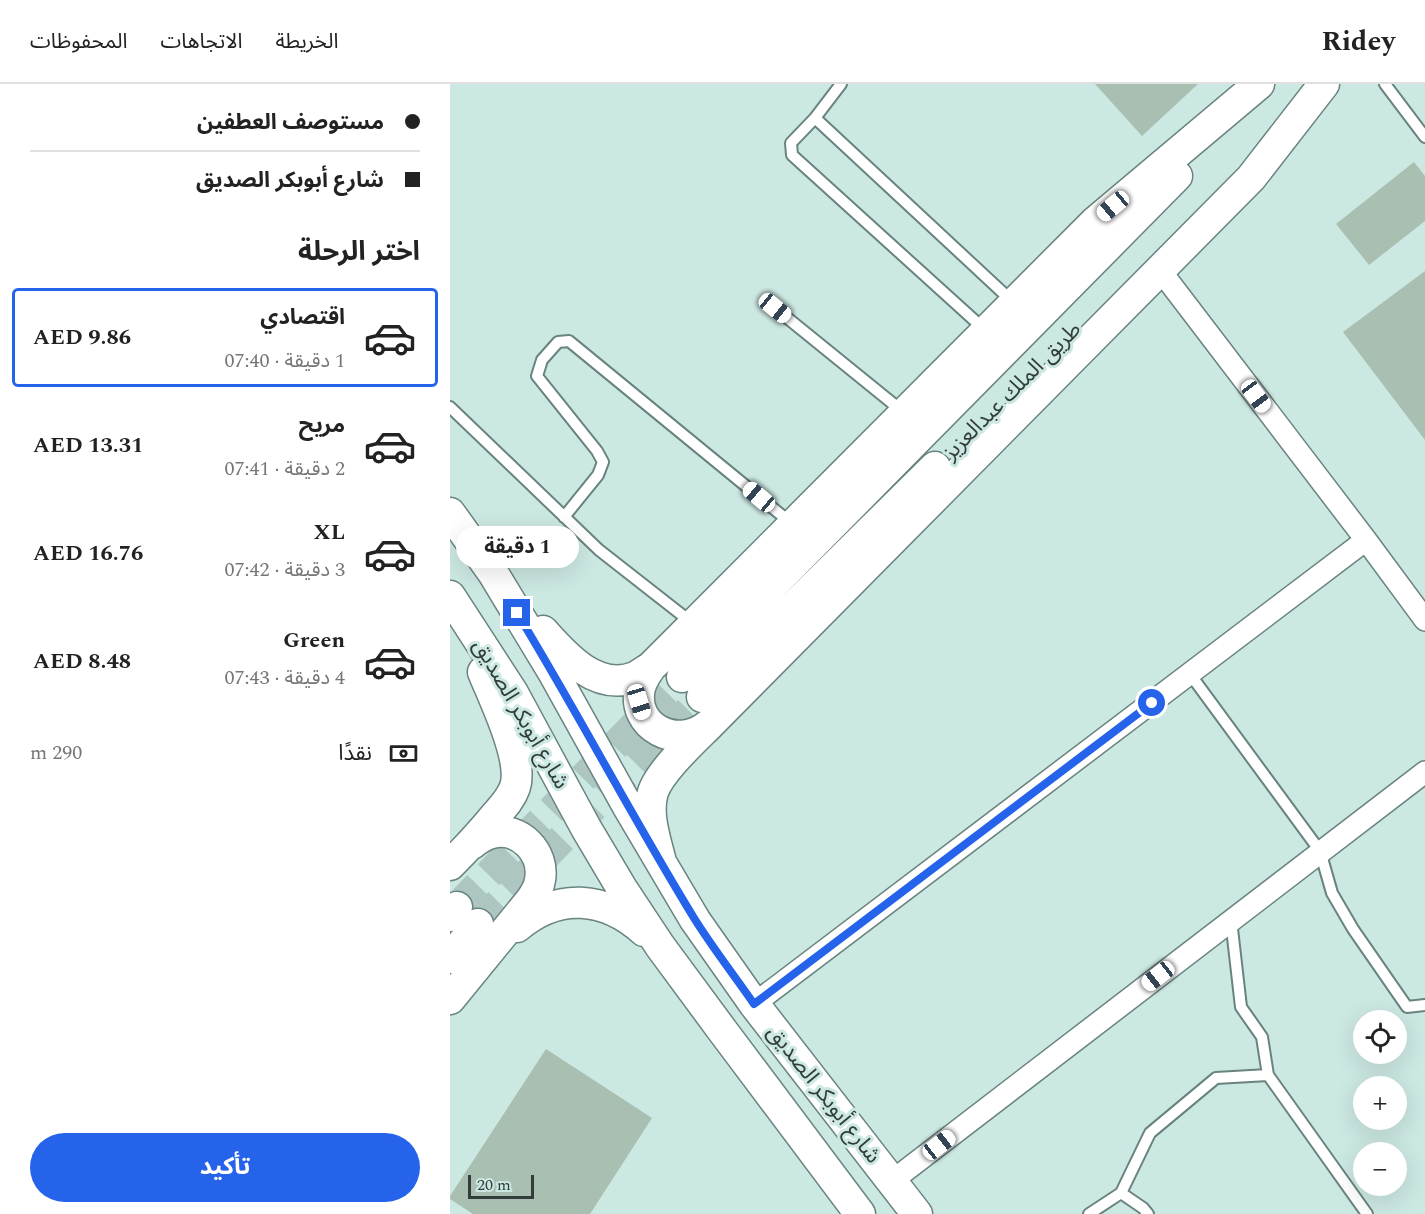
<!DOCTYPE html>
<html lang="ar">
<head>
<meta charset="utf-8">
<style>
	:root { --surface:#fff; --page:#f2f2f2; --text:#222; --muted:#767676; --line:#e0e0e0; --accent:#2563eb }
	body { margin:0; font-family:Spectral,"Noto Sans Arabic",serif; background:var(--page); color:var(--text); direction:rtl; height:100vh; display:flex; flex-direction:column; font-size:22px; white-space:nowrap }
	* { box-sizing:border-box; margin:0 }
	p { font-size:20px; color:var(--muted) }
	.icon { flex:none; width:33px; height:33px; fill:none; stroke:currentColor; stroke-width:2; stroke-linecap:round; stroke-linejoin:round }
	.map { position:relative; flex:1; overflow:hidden; direction:ltr }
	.drawer { display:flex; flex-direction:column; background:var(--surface); width:450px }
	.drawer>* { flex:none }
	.banner { display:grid; align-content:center; height:132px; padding:0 30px; background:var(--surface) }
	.buttons { position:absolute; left:903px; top:926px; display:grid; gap:12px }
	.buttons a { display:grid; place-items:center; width:54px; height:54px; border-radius:50%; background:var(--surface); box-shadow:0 6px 24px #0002; font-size:30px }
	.scale { position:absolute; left:18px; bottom:15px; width:66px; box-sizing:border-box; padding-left:6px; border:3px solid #323d3b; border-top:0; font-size:16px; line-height:21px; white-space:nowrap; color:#323d3b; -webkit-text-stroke:4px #cce8e3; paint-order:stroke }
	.end { position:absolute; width:27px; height:27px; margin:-14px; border:8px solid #2563eb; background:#fff; box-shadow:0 0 0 3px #fff }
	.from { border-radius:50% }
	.bubble { position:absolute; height:42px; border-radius:21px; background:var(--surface); box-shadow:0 6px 24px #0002; font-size:20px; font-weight:700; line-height:42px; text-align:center; direction:rtl }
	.car { position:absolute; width:18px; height:36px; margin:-18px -9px; border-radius:8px; box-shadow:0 0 4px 2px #0007; background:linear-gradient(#fff 24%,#345 0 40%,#fff 0 76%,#345 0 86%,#fff 0) }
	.banner b { display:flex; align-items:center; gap:21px; height:57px; font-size:22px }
	.banner b+b { border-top:2px solid var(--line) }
	.banner i { width:15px; height:15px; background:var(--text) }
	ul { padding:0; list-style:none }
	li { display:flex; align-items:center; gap:18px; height:99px; margin:0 12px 9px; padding:0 18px; border:3px solid transparent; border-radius:6px }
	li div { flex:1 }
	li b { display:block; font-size:22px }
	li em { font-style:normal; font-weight:700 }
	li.active { border-color:var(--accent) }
	li>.icon { width:54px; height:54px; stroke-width:1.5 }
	h2 { padding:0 30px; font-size:27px; line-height:72px }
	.pay { display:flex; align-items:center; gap:15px; height:66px; padding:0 30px; font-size:22px }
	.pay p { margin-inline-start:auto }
	.cta { display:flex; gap:12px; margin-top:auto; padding:12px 30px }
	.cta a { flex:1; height:69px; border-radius:36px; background:var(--accent); color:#fff; font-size:24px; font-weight:700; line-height:69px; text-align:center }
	header { display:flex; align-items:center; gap:36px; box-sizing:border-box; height:84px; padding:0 30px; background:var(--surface); border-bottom:2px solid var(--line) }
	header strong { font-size:28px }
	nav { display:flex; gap:33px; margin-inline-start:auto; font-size:21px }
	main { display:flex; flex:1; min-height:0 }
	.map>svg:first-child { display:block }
	.building { fill:#a9bfb2 }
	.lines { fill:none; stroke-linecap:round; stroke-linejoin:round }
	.secondary-tunnel { stroke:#adc6c1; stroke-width:30; stroke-dasharray:30 15; stroke-linecap:butt }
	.lane-casing { stroke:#69837f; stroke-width:14 }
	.street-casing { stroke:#69837f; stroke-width:24 }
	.secondary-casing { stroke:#69837f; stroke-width:33 }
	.lane { stroke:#fff; stroke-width:10 }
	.street { stroke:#fff; stroke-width:21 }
	.secondary { stroke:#fff; stroke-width:30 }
	.route { stroke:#2563eb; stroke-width:8 }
	.labels { text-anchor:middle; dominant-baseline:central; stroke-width:6; stroke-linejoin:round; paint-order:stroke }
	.street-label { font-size:22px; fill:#323d3b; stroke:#cce8e3 }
</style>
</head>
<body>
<header>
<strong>Ridey</strong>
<nav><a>الخريطة</a><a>الاتجاهات</a><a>المحفوظات</a></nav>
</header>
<main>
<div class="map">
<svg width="975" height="1130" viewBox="0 0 975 1130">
	<rect width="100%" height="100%" fill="#cce8e3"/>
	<path class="building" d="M645,0H748L692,52Z
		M964,78L975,92V137L919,181L886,140Z
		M975,187V356L893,248Z
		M96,965L202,1034L140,1130H23L0,1115V1112Z"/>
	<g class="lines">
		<path class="secondary-tunnel" d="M7,823L232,593
			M28,840L252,613"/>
		<g class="lane-casing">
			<path id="lane" d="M935,0L975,53
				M365,34L391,0
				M325,224L452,327
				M534,245L342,71L341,59L365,34L564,219
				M0,323L149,466L241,538
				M114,433L148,391L153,378L147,367L87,292L92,276L108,258L119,257L341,439
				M740,590L870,767L882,809L903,845L957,923L975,921
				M781,836L791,923L812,953L818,991L917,1130
				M671,1109L700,1049L766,994L818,991
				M639,1130L671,1109L693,1124L698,1130"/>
		</g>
		<g class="street-casing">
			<path id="street" d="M710,186L916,456L975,536
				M304,920L916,456
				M442,1097L975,688"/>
		</g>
		<g class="secondary-casing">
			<path id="secondary" d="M0,429L43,489L103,588L177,721L245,836L304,920L467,1130
				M0,512L63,609L136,744L171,803L210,862L272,946L410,1130
				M93,547C115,572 147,608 185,593C191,590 196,586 201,583
				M232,593L727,92
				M252,613L485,383
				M257,642C227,666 181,643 190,604C192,596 196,590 201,583L645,138L809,0
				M211,778C206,757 196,730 203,708C210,687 243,657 260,640L801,94L874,0
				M0,781C16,765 30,750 44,733C52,724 61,715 65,703C74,676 44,615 33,588
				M0,832L7,823
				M67,843C108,808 155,812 194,847
				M0,874L28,840
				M0,915L80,817C85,810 89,804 90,796C95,769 70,742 42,749C34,751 28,755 22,760"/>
		</g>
		<use href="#lane" class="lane"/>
		<use href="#street" class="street"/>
		<use href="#secondary" class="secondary"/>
	</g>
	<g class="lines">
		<path class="route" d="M67,529C128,629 182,733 244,834C262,863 284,891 304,920L702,619"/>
	</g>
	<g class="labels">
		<g class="street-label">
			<text transform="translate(562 307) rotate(-45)">طريق الملك عبدالعزيز</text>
			<text transform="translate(71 630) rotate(60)">شارع أبوبكر الصديق</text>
			<text transform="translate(374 1010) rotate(52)">شارع أبوبكر الصديق</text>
		</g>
	</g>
</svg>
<div class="buttons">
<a><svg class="icon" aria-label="locate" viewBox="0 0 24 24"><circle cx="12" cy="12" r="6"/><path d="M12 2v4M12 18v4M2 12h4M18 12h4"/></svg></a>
<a>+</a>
<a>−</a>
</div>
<div class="scale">20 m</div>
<i class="end from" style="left:702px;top:619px"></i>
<i class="end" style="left:67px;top:529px"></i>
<div class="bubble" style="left:6px;top:442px;width:123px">1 دقيقة</div>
<i class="car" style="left:663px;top:122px;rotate:230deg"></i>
<i class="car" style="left:325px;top:224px;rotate:129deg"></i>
<i class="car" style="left:806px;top:312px;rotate:143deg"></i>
<i class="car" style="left:309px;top:413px;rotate:310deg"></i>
<i class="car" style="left:189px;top:618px;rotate:163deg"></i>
<i class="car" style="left:708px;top:892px;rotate:232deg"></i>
<i class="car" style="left:489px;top:1061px;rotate:52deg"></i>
</div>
<section class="drawer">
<div class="banner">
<b><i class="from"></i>مستوصف العطفين</b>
<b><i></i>شارع أبوبكر الصديق</b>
</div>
<h2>اختر الرحلة</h2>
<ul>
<li class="active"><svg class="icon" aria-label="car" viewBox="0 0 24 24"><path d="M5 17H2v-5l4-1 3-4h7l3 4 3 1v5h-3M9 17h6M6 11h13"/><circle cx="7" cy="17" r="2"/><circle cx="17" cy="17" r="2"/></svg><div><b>اقتصادي</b><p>1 دقيقة · 07:40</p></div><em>AED 9.86</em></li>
<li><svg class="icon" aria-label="car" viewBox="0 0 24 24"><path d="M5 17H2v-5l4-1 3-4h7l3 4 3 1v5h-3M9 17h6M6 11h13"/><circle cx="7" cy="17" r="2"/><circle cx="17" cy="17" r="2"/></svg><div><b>مريح</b><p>2 دقيقة · 07:41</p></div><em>AED 13.31</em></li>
<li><svg class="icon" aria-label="car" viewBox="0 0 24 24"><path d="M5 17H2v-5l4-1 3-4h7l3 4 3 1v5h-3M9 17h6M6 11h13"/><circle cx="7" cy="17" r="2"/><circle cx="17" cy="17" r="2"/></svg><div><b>XL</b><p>3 دقيقة · 07:42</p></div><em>AED 16.76</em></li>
<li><svg class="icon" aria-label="car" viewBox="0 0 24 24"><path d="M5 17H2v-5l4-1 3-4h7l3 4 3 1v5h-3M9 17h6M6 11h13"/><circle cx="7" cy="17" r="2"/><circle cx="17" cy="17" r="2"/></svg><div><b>Green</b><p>4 دقيقة · 07:43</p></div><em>AED 8.48</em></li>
</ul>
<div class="pay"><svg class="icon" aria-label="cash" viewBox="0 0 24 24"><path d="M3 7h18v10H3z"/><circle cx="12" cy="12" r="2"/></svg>نقدًا<p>290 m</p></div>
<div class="cta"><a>تأكيد</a></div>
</section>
</main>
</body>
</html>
